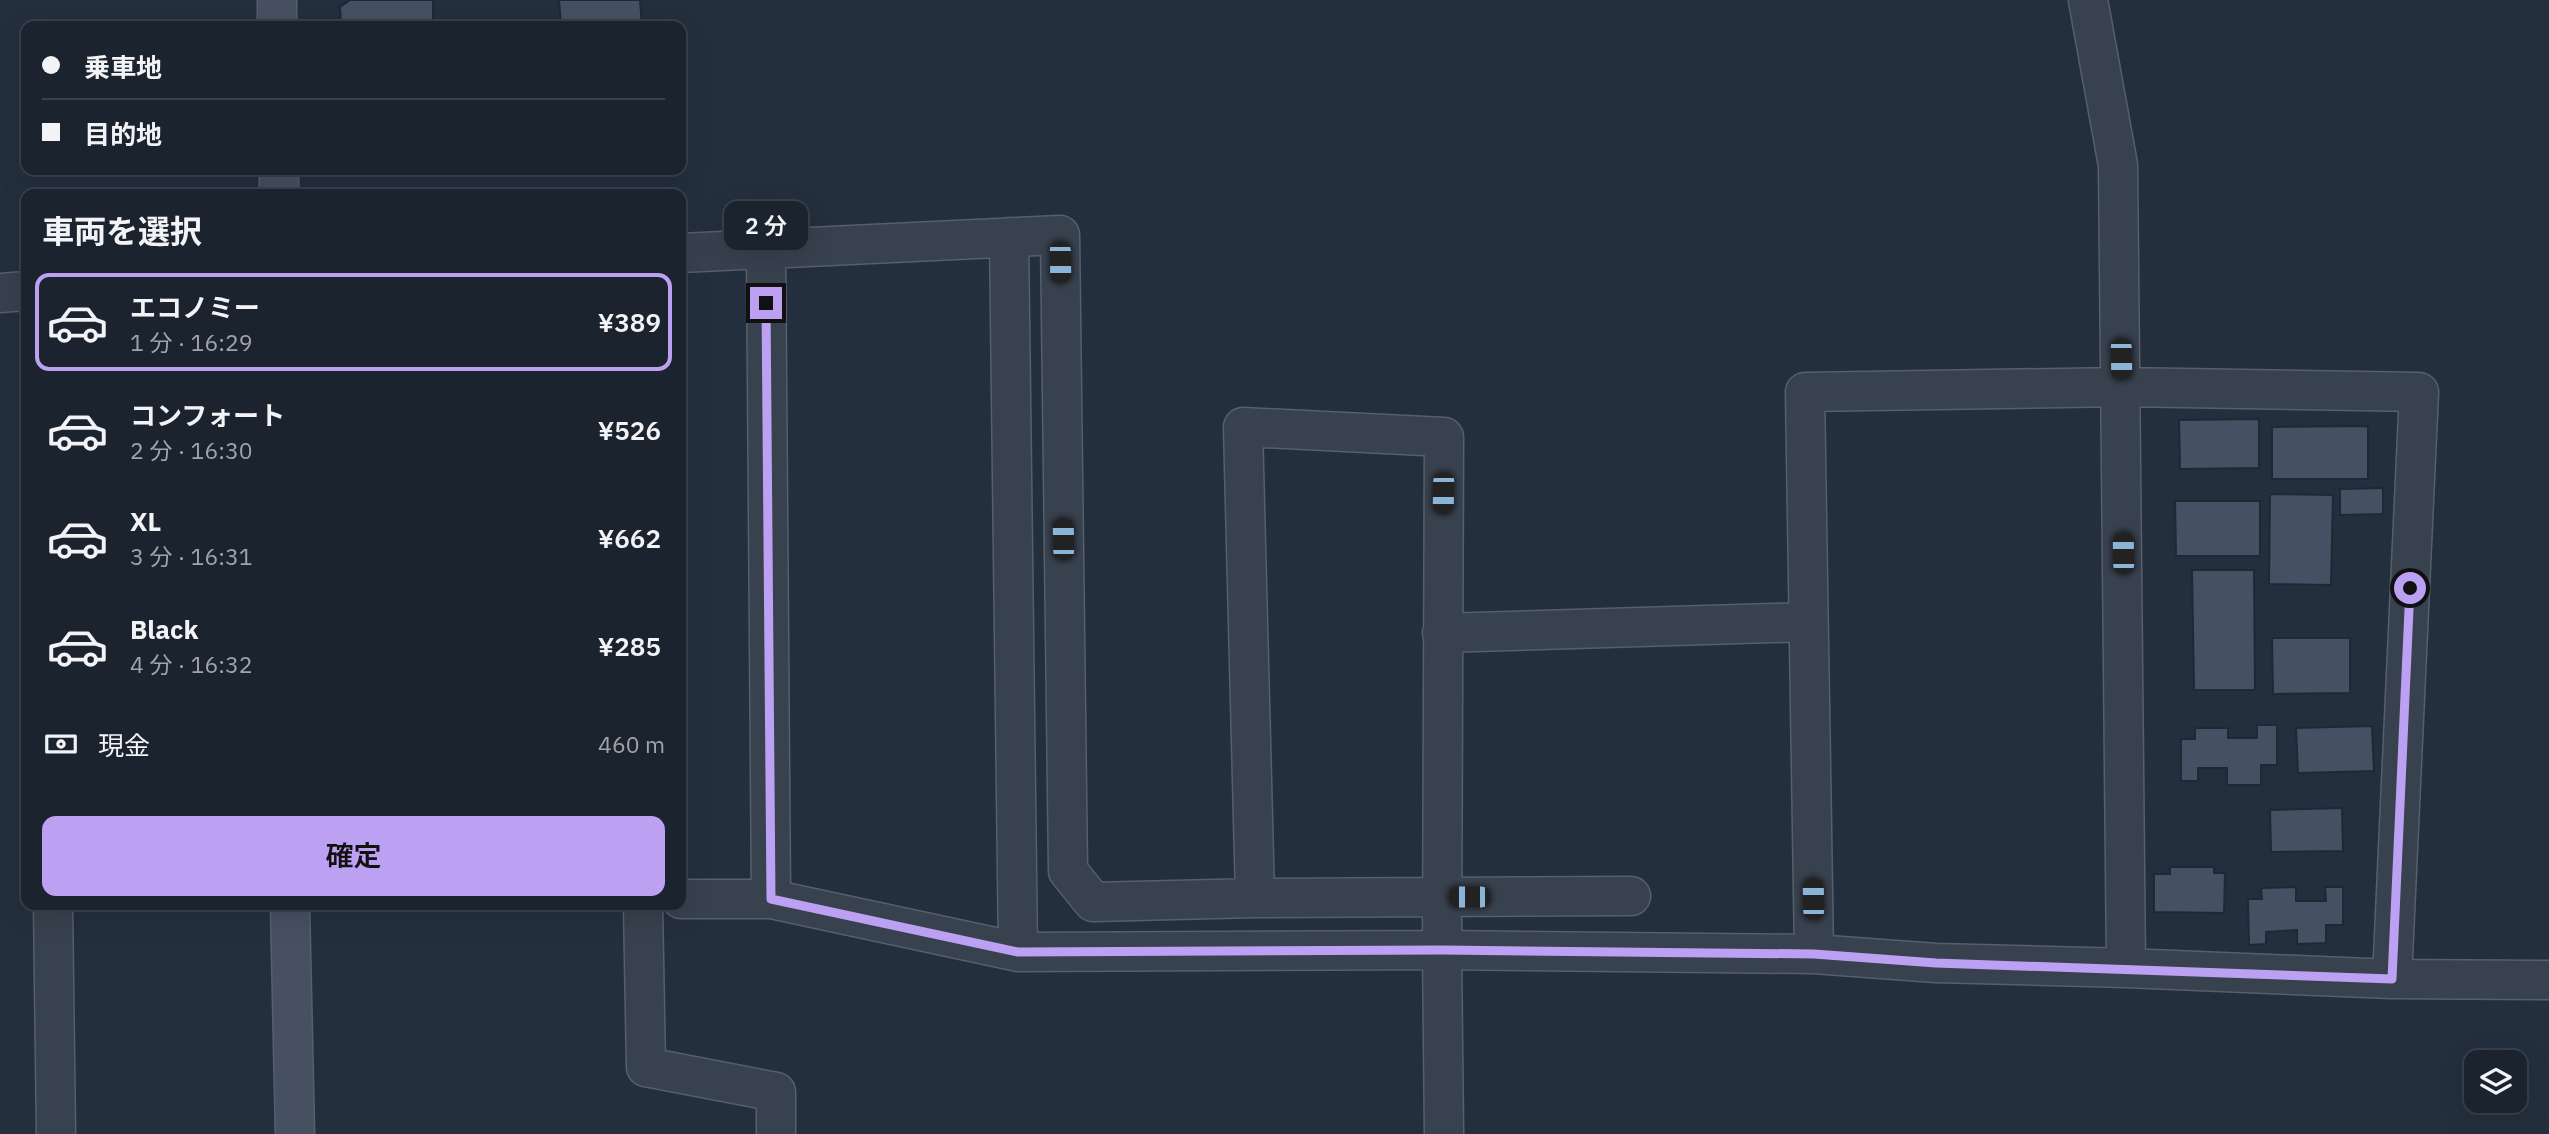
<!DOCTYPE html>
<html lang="ja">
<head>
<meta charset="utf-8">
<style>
	:root { --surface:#1b232e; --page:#242b36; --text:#f1f3f6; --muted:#a0a4aa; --line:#39404a; --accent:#bca0f2 }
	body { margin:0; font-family:"IBM Plex Sans","Noto Sans JP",sans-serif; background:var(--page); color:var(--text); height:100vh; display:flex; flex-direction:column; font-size:26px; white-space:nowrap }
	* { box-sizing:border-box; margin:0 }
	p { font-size:23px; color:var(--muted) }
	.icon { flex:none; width:38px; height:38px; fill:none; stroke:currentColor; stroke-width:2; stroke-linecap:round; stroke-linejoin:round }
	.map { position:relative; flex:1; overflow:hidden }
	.sheet { position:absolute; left:21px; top:189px; width:665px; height:721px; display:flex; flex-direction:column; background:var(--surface); border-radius:14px; box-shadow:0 7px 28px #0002,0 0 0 2px var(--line) }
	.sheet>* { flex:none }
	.hud { position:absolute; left:21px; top:21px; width:665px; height:154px; border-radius:14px; box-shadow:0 7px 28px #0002,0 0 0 2px var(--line); display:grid; align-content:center; height:154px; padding:0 21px; background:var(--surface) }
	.fabs { position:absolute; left:2464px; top:1050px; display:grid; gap:14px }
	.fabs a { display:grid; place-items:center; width:63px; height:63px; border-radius:14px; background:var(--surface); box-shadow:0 7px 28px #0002,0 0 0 2px var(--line); font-size:35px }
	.end { position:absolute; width:32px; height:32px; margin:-16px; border:9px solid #bca0f2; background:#111; box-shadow:0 0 0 4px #111 }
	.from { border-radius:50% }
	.bubble { position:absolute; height:49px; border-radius:14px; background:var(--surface); box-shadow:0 7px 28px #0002,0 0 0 2px var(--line); font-size:23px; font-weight:600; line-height:49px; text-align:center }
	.car { position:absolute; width:21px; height:42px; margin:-21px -10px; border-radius:9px; box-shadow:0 0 5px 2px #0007; background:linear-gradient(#222 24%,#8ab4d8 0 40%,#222 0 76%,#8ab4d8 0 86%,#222 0) }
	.hud b { display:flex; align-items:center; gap:24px; height:66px; font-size:26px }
	.hud b+b { border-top:2px solid var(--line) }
	.hud i { width:18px; height:18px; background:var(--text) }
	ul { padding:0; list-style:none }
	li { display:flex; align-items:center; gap:21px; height:98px; margin:0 14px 10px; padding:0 7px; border:4px solid transparent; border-radius:14px }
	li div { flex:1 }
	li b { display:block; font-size:26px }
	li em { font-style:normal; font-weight:600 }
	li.current { border-color:var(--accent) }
	li>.icon { width:63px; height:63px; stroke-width:1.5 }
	h2 { padding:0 21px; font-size:32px; line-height:84px }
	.pay { display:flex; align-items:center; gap:18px; height:77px; padding:0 21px; font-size:26px }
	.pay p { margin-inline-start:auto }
	.action { display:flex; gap:14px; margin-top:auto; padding:14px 21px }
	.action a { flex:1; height:80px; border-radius:14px; background:var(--accent); color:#111; font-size:28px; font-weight:600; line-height:80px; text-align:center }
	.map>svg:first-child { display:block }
	.building { fill:#455162; stroke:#1f2835; stroke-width:2 }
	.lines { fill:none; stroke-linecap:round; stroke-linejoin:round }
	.street-casing { stroke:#565f6c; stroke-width:41 }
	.secondary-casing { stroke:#565f6c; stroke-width:41 }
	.street { stroke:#38414e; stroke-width:38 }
	.secondary { stroke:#465061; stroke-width:38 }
	.route { stroke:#bca0f2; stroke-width:9 }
</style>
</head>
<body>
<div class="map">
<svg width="2549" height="1134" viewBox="0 0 2549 1134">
	<rect width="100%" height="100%" fill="#242f3e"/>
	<path class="building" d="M350,0H433V26H341L340,7Z
		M559,0H640L642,26H561Z
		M2259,419V468L2180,469L2179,420Z
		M2368,426V479H2272V427Z
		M2383,488V514L2340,515V489Z
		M2270,494L2333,495L2331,585L2269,584Z
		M2175,501H2260V556H2176Z
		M2192,570H2254L2255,690H2194Z
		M2272,638H2350V693L2273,694Z
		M2257,725H2277V765H2261V785H2227V768H2198V781H2181V739H2195V728H2228V738H2257Z
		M2372,726L2374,771L2298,773L2296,728Z
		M2342,808L2343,851L2271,852L2270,810Z
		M2170,867H2214V873H2225L2224,913L2154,912V874H2170Z
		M2296,887V901H2326L2325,887H2343V925H2326V943L2297,944V930L2266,932V944L2249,945L2248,899H2262L2261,888Z"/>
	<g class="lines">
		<g class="street-casing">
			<path id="street" d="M2088,0L2118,165L2126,968
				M1009,237L1018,952
				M766,249L771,899
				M681,253L1060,235L1068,871L1093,902L1255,898L1631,896
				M0,293L26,291
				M1442,633L1808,622
				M1255,898L1243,427L1444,437L1442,950L1444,1134
				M681,899H771L1018,952L1442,950L1814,954L1936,963L2126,968L2392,979L2549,980
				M53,905L56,1134
				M643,905L646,1067L776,1092V1134
				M1814,954L1805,392L2121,387L2419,392L2392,979"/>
		</g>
		<g class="secondary-casing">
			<path id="secondary" d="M277,0V26
				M279,170V194
				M290,905L295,1134"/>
		</g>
		<use href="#street" class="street"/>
		<use href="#secondary" class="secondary"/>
	</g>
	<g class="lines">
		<path class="route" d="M766,303L771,899L1018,952L1442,950L1814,954L1936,963L2392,979L2410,588"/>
	</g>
</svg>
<div class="fabs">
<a><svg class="icon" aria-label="layers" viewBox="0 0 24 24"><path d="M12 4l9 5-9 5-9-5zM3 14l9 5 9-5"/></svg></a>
</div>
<i class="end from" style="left:2410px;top:588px"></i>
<i class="end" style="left:766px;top:303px"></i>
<div class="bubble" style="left:724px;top:201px;width:84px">2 分</div>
<i class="car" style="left:1060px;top:262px;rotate:179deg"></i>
<i class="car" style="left:2121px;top:359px;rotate:179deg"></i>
<i class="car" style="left:1443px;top:493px;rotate:181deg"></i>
<i class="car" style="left:1063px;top:539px;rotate:359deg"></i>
<i class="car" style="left:2123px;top:553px;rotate:359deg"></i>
<i class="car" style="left:1469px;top:897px;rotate:270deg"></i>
<i class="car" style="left:1813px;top:899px;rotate:359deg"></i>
<div class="hud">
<b><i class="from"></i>乗車地</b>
<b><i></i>目的地</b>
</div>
<section class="sheet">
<h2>車両を選択</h2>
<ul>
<li class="current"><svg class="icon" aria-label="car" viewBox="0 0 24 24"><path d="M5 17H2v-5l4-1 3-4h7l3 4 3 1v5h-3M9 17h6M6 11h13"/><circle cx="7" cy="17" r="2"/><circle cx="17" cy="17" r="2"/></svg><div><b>エコノミー</b><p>1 分 · 16:29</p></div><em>¥389</em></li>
<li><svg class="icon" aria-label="car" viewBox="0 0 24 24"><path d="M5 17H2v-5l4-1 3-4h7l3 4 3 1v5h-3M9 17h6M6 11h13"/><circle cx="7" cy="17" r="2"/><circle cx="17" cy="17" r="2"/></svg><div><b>コンフォート</b><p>2 分 · 16:30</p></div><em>¥526</em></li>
<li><svg class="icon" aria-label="car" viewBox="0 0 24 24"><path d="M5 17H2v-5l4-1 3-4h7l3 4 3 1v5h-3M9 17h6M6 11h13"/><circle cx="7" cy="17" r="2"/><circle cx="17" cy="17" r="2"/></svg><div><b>XL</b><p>3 分 · 16:31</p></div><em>¥662</em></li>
<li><svg class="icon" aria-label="car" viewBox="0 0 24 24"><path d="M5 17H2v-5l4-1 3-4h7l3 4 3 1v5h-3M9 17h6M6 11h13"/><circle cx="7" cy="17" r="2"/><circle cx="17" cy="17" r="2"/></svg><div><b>Black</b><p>4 分 · 16:32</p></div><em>¥285</em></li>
</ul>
<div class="pay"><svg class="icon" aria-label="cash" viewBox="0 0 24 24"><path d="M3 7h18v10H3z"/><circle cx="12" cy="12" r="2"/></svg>現金<p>460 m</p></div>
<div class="action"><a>確定</a></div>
</section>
</div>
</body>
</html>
